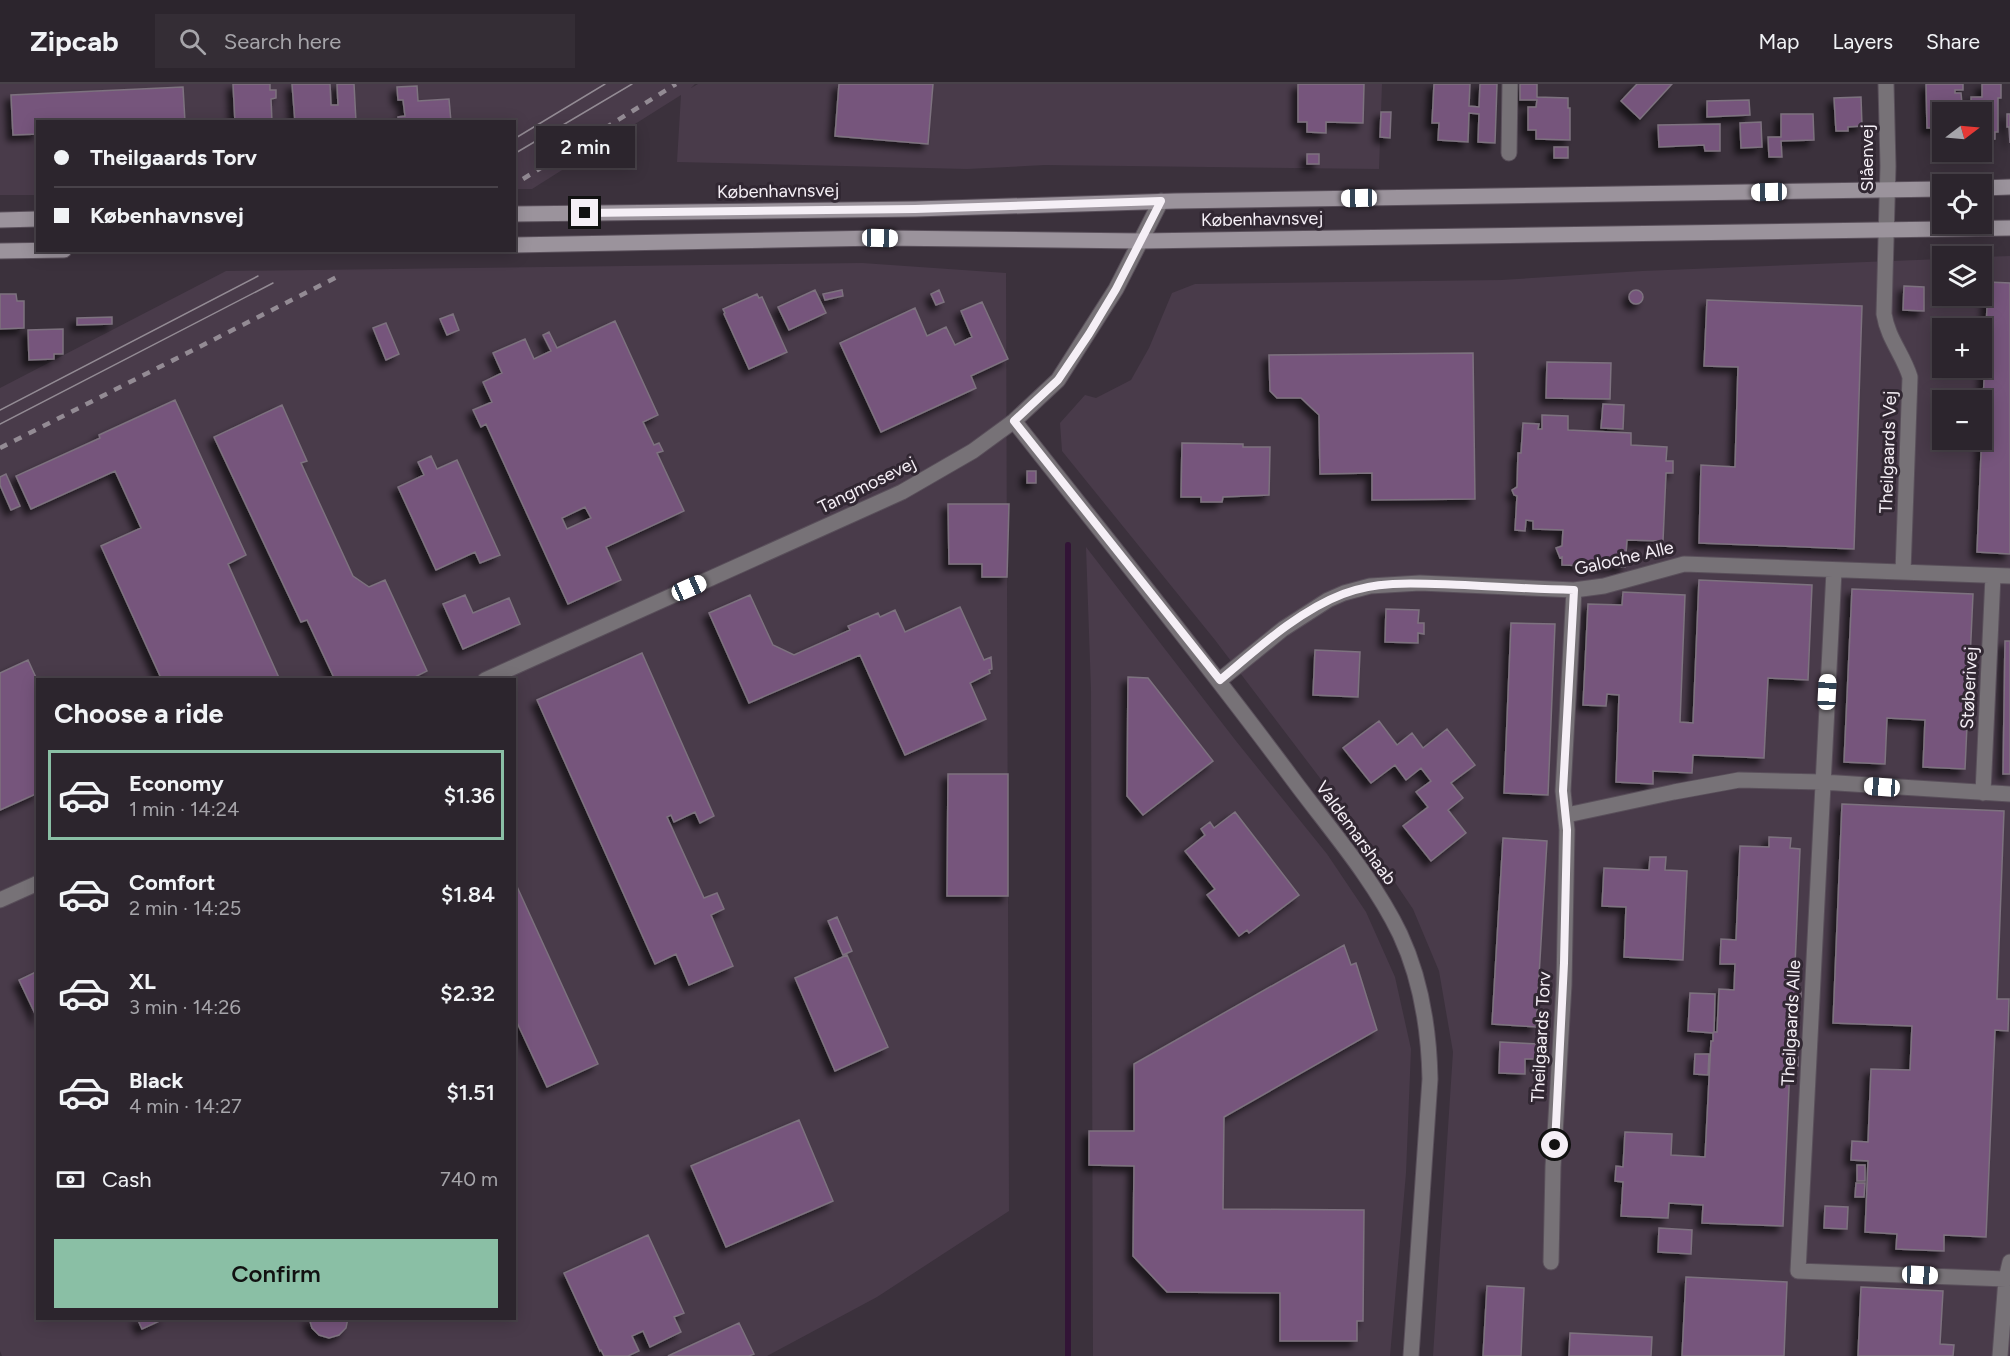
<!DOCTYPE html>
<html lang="en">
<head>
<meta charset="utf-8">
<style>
	:root { --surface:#2c252d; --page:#342d35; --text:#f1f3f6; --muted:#a6a5aa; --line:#484249; --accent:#8abfa5 }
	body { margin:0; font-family:Figtree,sans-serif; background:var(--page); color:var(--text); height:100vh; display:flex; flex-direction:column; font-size:22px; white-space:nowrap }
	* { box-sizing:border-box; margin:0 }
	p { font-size:20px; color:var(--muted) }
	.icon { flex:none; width:33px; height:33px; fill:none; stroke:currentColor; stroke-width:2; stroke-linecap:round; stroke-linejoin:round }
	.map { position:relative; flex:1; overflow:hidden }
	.panel { position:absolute; left:36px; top:594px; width:480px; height:642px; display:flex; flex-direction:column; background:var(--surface); border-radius:0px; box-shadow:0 3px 15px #0003,0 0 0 2px var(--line) }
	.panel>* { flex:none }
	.banner { position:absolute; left:36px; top:36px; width:480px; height:132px; border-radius:0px; box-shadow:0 3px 15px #0003,0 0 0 2px var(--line); display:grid; align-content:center; height:132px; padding:0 18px; background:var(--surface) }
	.needle { width:39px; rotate:74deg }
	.controls { position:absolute; left:1932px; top:18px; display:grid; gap:12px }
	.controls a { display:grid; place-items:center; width:60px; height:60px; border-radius:0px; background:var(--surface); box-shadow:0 3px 15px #0003,0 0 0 2px var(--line); font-size:30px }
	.end { position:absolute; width:27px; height:27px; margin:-14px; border:8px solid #f5eff6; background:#111; box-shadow:0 0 0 3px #111 }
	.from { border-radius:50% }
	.bubble { position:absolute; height:42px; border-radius:0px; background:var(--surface); box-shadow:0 3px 15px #0003,0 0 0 2px var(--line); font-size:20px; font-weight:600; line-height:42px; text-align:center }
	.car { position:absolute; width:18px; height:36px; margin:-18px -9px; border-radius:8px; box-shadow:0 0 4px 2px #0007; background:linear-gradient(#fff 24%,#345 0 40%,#fff 0 76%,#345 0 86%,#fff 0) }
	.banner b { display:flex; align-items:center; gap:21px; height:57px; font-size:22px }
	.banner b+b { border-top:2px solid var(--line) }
	.banner i { width:15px; height:15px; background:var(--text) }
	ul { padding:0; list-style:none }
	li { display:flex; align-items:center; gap:18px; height:90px; margin:0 12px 9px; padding:0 6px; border:3px solid transparent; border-radius:0px }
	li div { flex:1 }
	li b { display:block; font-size:22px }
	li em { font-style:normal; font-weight:600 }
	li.on { border-color:var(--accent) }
	li>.icon { width:54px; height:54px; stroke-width:1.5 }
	h2 { padding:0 18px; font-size:27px; line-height:72px }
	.pay { display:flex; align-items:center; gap:15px; height:66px; padding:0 18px; font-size:22px }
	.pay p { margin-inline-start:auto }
	.button { display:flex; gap:12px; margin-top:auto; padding:12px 18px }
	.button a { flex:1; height:69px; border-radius:0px; background:var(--accent); color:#111; font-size:24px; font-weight:600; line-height:69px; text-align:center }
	header { display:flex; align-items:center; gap:36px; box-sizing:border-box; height:84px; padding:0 30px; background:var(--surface); border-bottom:2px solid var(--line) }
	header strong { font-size:28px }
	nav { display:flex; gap:33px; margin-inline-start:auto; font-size:21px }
	.search { width:420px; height:54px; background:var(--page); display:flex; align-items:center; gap:15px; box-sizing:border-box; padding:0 21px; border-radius:0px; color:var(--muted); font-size:22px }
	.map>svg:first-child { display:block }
	.built { fill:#493b4a; fill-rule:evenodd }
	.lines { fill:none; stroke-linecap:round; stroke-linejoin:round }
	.stream { stroke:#321436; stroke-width:6 }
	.building { fill:#76557b; stroke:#7d727f; stroke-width:1.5; fill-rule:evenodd; filter:url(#shadow) }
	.minor-casing { stroke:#594f5a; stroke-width:17 }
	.secondary-casing { stroke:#594f5a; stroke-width:17 }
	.minor { stroke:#777277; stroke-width:15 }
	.secondary { stroke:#9b939c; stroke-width:15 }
	.tram { stroke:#938b94; stroke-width:1.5 }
	.rail { stroke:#938b94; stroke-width:4.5; stroke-dasharray:8 8; stroke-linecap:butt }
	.route { stroke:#f5eff6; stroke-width:8 }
	.labels { text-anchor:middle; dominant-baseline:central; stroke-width:6; stroke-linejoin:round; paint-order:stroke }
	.street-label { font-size:18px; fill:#f5eff6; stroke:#312732 }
</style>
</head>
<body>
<header>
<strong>Zipcab</strong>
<div class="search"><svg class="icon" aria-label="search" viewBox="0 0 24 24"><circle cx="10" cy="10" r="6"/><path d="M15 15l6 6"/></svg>Search here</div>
<nav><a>Map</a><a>Layers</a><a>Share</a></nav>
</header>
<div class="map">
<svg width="2010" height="1272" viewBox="0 0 2010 1272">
	<defs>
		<filter id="shadow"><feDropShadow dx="-5.5" dy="5.5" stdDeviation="3" flood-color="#0009"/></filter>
	</defs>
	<rect width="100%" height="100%" fill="#3b313c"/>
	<path class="built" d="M0,0H695L691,4L698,0H1382L1379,85L1045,81L967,85L677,78L681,11L532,105H515L514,38H38L37,111H0Z
		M2010,172V1272H1433L1453,968L1439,887L1413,825L1361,748L1215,556L1062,367L1060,339L1085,311L1096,314L1131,296L1149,264L1172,209L1195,200L1501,196L1642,187L1942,175V212H1982V173ZM1942,244H1982V284H1942ZM1942,316H1982V356H1942Z
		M862,179L1006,189L1009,1127L877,1213L767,1272H2L0,1267V304L226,187ZM38,596H514V1234H38Z
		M1086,463L1236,657L1327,770L1366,828L1395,893L1411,965L1406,1089L1390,1272H1093L1091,606Z"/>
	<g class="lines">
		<path class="stream" d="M1068,461V1272"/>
	</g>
	<path class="building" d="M233,0H270V6H276V14L271,15L272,38H235Z
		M292,0H330L331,21H338L337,0H354L356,38H295Z
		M839,0H933L928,60L835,52Z
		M1298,0H1364L1363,39L1326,38V49L1307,48V38H1298Z
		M1434,0H1470L1469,22L1479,23L1480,0H1497L1495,59L1478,58L1479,30L1469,29L1468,58L1438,56L1439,39H1432Z
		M1520,0H1537V13L1568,14V24H1570V56L1536,55V46H1528V23H1536L1537,16H1520Z
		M1637,0H1672L1640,35L1621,17Z
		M1926,0H1963V6H1955V9H1961L1962,20H1955L1956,28H1942V44H1927Z
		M1982,0H2001V14H1998V48H1995V55L1982,56V28H1971V13H1982Z
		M417,2L418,17L449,15L451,38H398V33L405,32L403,16H398L397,3Z
		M183,3L185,38H38V50L13,51L11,11Z
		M1861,13L1862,42L1848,43V47H1836L1834,14Z
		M1749,16L1750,31L1707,33V17Z
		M1381,28H1391L1390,54L1380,53Z
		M1781,30H1813L1814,56L1781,57L1782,73H1769L1768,53H1781Z
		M2007,30H2010V59L2009,43H2007Z
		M1761,38L1762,63L1741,64L1740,39Z
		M1720,40V67H1705L1704,61L1659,63L1658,41Z
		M1554,63H1568V74H1554Z
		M1307,70H1319V80H1307Z
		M1988,198L2010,199V470L1977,468Z
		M1904,202L1924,203V227L1903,226Z
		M815,206L826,229L789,246L778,223Z
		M842,206L843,212L825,216L823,210Z
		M939,206L944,218L936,221L931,210Z
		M1629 213a7 7 0 1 1 14 0a7 7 0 1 1-14 0Z
		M0,210H16L17,217H24V244L0,245Z
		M757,210L759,214L762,213L787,268L749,285L724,230L725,229L723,225Z
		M1707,216L1862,222L1854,465L1699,459L1701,381L1735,383L1738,283L1704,282Z
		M982,218L1008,275L971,292L976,304L881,348L840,259L915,224L927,252L946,243L955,261L972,253L961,227Z
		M453,230L459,246L447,251L440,235Z
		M112,233V240L77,241V234Z
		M615,237L658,331L643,338L654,361L659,359L663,367L657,369L684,427L606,463L621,496L568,520L486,340L481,343L473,326L492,318L483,298L502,289L493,269L525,255L534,275L551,267L543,251L549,248L557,264ZM585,423L591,434L567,445L562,434Z
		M386,239L399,270L386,276L373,244Z
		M63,245V270H54V275L29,276L28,246Z
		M1473,269L1475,415L1372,416V389L1320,390L1319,331L1301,314H1277L1270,307L1269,271Z
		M1547,278L1611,279L1610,315L1546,314Z
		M175,316L246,471L228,480L280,596H153L160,592L101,462L141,444L115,387L31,425L16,392L100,354L99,351Z
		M1603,320L1624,321L1623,345L1601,344Z
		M282,321L307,377L301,379L353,492L369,503L385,496L427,587L409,596H335L307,536L301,538L214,353Z
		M1542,331L1568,332V346L1631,349V361L1667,363L1666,377H1673V389H1666L1663,457L1627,456L1625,483L1562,481V473L1560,474L1556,464L1562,462L1563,446L1533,445V437L1526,436L1525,447L1515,446L1517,412L1514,411L1512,406L1517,403L1518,369H1521L1523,339L1539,340L1538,345H1542Z
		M1182,359L1243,360V363H1270L1269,411L1223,413L1222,418H1201V413H1181Z
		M431,372L437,385L457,376L500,471L480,479L475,468L436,486L398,403L424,391L418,378Z
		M1027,387H1036V399H1027Z
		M6,390L20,422L11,426L0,401V393Z
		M948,420H1009L1007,493H982V480H949Z
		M1699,496L1812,501L1808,596L1768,594L1764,674L1693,671L1692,689L1653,687V700L1616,698L1619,611L1607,610L1606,622L1583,621L1588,520L1622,521L1623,508L1685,511L1680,638L1693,639Z
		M1852,505L1973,510L1965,685L1923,683L1925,636L1887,634L1885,680L1844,678Z
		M465,511L473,529L509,514L520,540L463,565L443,520Z
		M750,511L773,561L794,571L850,546L848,542L878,529L880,533L895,526L905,548L960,523L984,576L991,573L992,585L989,586L990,589L970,599L986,635L905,671L860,571L749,619L709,529Z
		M1386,525L1419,526L1418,539H1424V550L1418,549V559L1385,558Z
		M1511,539L1555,540L1548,711L1504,709Z
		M2005,557H2010V690H2003Z
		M1315,566L1360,568L1358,613L1313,611Z
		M642,569L714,732L700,739L695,728L674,738L671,731L667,733L704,814L717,809L724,825L711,831L733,882L689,901L676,870L655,880L537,616Z
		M28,576L38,598V709L0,726V589Z
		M1128,593L1148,594L1213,677L1143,731L1127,712Z
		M1379,637L1397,661L1412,649L1423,664L1447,645L1475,681L1451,699L1463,714L1448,726L1466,749L1431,777L1403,742L1428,723L1416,708L1431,697L1421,684L1406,696L1395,681L1371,699L1343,664Z
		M948,690H1008V812H947Z
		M1842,720L2004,727L1997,915H2009L2008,947L1995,946L1986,1153L1944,1151V1167L1896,1165L1897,1150L1865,1148L1868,1077L1851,1076L1852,1057L1868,1058L1871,985L1910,986L1912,942L1833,939Z
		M1235,728L1299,811L1249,849L1247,846L1239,852L1207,811L1215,805L1185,767L1205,751L1201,745L1210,738L1214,744Z
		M1769,753L1791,754L1790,764L1800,765L1794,904H1801V913H1793L1791,972L1798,973V982L1790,981L1783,1142L1702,1139L1703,1121L1669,1119L1668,1134L1621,1132L1623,1098L1615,1097L1616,1082L1623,1083L1625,1048L1672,1050L1671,1071L1705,1073L1711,957H1713V949L1688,947L1690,909L1715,910L1714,948H1717L1719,905L1734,906L1735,880H1720L1721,855L1736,856L1740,762L1769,763Z
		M1503,754L1547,757L1536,943L1492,940Z
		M1650,773H1666L1665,786L1687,787L1683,876L1624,873L1626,823L1602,822L1604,784L1649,786Z
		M514,796L598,980L547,1003L514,932Z
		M837,833L852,867L843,871L828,837Z
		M1344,861L1351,881L1356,879L1377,946L1224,1033L1223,1125L1364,1126L1363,1237H1357V1257H1280V1209L1167,1208L1133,1172L1134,1082L1089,1081V1047H1134V980Z
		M847,871L888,963L835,987L795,894Z
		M38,887V936L19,896Z
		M1500,958L1537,960V975H1525V990L1499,989Z
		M1695,970H1709L1708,991L1694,990Z
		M799,1036L833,1117L726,1163L691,1082Z
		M1857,1081H1865V1097H1857Z
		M1856,1099H1865L1864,1113H1855Z
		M1825,1122L1848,1123L1847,1145L1824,1144Z
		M1659,1144L1692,1146L1691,1170L1658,1168Z
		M648,1151L684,1229L674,1233L681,1248L650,1263L643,1247L632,1252L639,1267L628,1272H604L601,1266L600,1267L564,1189Z
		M1686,1193L1787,1198L1784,1272H1682Z
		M1487,1202L1524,1204L1521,1272H1483Z
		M1861,1203L1943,1207L1940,1260L1954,1261L1953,1272H1858Z
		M137,1234H166L142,1245Z
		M309,1234H348L346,1244L339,1251L329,1254L319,1251L312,1244Z
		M739,1239L754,1270L749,1272H668Z
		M1570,1249L1652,1253L1651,1272H1569Z"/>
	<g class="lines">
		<g class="minor-casing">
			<path id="minor" d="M1886,0L1888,82L1884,230C1888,255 1903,270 1910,293L1903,488
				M1509,69L1510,0
				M1014,337C1106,454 1200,570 1289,690C1327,742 1372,792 1400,850C1421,895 1429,946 1430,995L1411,1272
				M1834,487L1798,1187L2006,1195
				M485,596L902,408L973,367L1014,337L1058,296L1116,205L1161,117
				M1220,596L1283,545L1328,516L1344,509L1370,502L1420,499L1574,506L1604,502L1684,480L2010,492
				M1983,709L1993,492
				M1567,731L1674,708L1739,696L1822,698L2010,710
				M0,816L38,799
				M1551,1178L1553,1083L1564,901L1567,746L1563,707L1574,506
				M2000,1272L2006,1195L2010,1178"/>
		</g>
		<g class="secondary-casing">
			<path id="secondary" d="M1982,104L2010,103
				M514,130L915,125L1175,117L1942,105
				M0,136L38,135
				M514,161L880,154L1141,157L2010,144
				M0,167L64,166"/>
		</g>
		<use href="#minor" class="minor"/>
		<use href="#secondary" class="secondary"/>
		<path class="tram" d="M514,55L605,0
			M514,70L632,0
			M0,326L258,192
			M0,340L273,199"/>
		<path class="rail" d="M523,95L676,0
			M0,364L337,193"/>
	</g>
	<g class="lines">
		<path class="route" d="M585,129L915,125L1161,117L1116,205L1089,250L1058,296L1014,337L1220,596C1256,566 1298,527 1343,510C1380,495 1425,500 1465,501C1501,503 1538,505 1574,506L1563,707L1567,746L1564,879L1555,1061"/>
	</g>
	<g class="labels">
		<g class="street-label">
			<text transform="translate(1867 74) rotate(-90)">Slåenvej</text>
			<text transform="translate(778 107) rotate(-1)">Københavnsvej</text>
			<text transform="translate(1262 135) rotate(-1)">Københavnsvej</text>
			<text transform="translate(1888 368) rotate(-88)">Theilgaards Vej</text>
			<text transform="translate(867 401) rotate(-26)">Tangmosevej</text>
			<text transform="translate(1624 474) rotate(-13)">Galoche Alle</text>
			<text transform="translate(1969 604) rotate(-87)">Støberivej</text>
			<text transform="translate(1356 749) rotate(54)">Valdemarshaab</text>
			<text transform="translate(1791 939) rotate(-87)">Theilgaards Alle</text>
			<text transform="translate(1541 953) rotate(-87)">Theilgaards Torv</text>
		</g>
	</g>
</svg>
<div class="controls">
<a><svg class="needle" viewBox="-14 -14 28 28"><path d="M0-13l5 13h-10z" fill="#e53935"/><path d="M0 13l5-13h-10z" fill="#a6a5aa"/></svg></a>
<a><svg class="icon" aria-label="locate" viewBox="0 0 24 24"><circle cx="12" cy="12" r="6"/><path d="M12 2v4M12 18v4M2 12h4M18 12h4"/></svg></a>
<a><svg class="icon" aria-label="layers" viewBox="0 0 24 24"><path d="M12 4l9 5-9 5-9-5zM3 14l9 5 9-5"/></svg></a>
<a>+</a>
<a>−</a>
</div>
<i class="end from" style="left:1555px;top:1061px"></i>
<i class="end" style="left:585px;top:129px"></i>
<div class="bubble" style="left:536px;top:42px;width:99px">2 min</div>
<i class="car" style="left:1769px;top:108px;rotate:269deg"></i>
<i class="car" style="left:1359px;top:114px;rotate:269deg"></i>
<i class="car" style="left:880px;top:154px;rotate:91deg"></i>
<i class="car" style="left:689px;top:504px;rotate:66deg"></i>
<i class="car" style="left:1827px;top:608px;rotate:3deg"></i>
<i class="car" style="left:1882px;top:703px;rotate:274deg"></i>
<i class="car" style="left:1920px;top:1191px;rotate:93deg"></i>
<div class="banner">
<b><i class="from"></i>Theilgaards Torv</b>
<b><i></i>Københavnsvej</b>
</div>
<section class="panel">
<h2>Choose a ride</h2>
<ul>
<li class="on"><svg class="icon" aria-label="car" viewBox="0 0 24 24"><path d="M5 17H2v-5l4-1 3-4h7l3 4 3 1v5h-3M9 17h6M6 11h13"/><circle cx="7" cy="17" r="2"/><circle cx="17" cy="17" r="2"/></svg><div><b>Economy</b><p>1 min · 14:24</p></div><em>$1.36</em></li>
<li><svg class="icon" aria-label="car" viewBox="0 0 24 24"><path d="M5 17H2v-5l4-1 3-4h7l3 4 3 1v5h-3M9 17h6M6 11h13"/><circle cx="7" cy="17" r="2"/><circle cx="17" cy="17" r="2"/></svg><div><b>Comfort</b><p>2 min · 14:25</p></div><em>$1.84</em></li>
<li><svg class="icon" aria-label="car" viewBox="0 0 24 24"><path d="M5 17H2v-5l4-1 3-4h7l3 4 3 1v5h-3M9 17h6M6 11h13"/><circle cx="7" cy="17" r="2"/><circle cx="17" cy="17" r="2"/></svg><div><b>XL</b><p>3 min · 14:26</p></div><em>$2.32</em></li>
<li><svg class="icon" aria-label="car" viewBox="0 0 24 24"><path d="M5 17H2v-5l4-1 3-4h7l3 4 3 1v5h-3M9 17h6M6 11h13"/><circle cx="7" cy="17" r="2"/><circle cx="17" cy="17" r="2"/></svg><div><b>Black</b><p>4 min · 14:27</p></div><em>$1.51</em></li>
</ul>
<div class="pay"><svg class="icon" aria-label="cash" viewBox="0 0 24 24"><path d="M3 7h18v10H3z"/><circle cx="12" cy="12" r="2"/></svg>Cash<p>740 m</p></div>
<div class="button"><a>Confirm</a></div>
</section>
</div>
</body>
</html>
